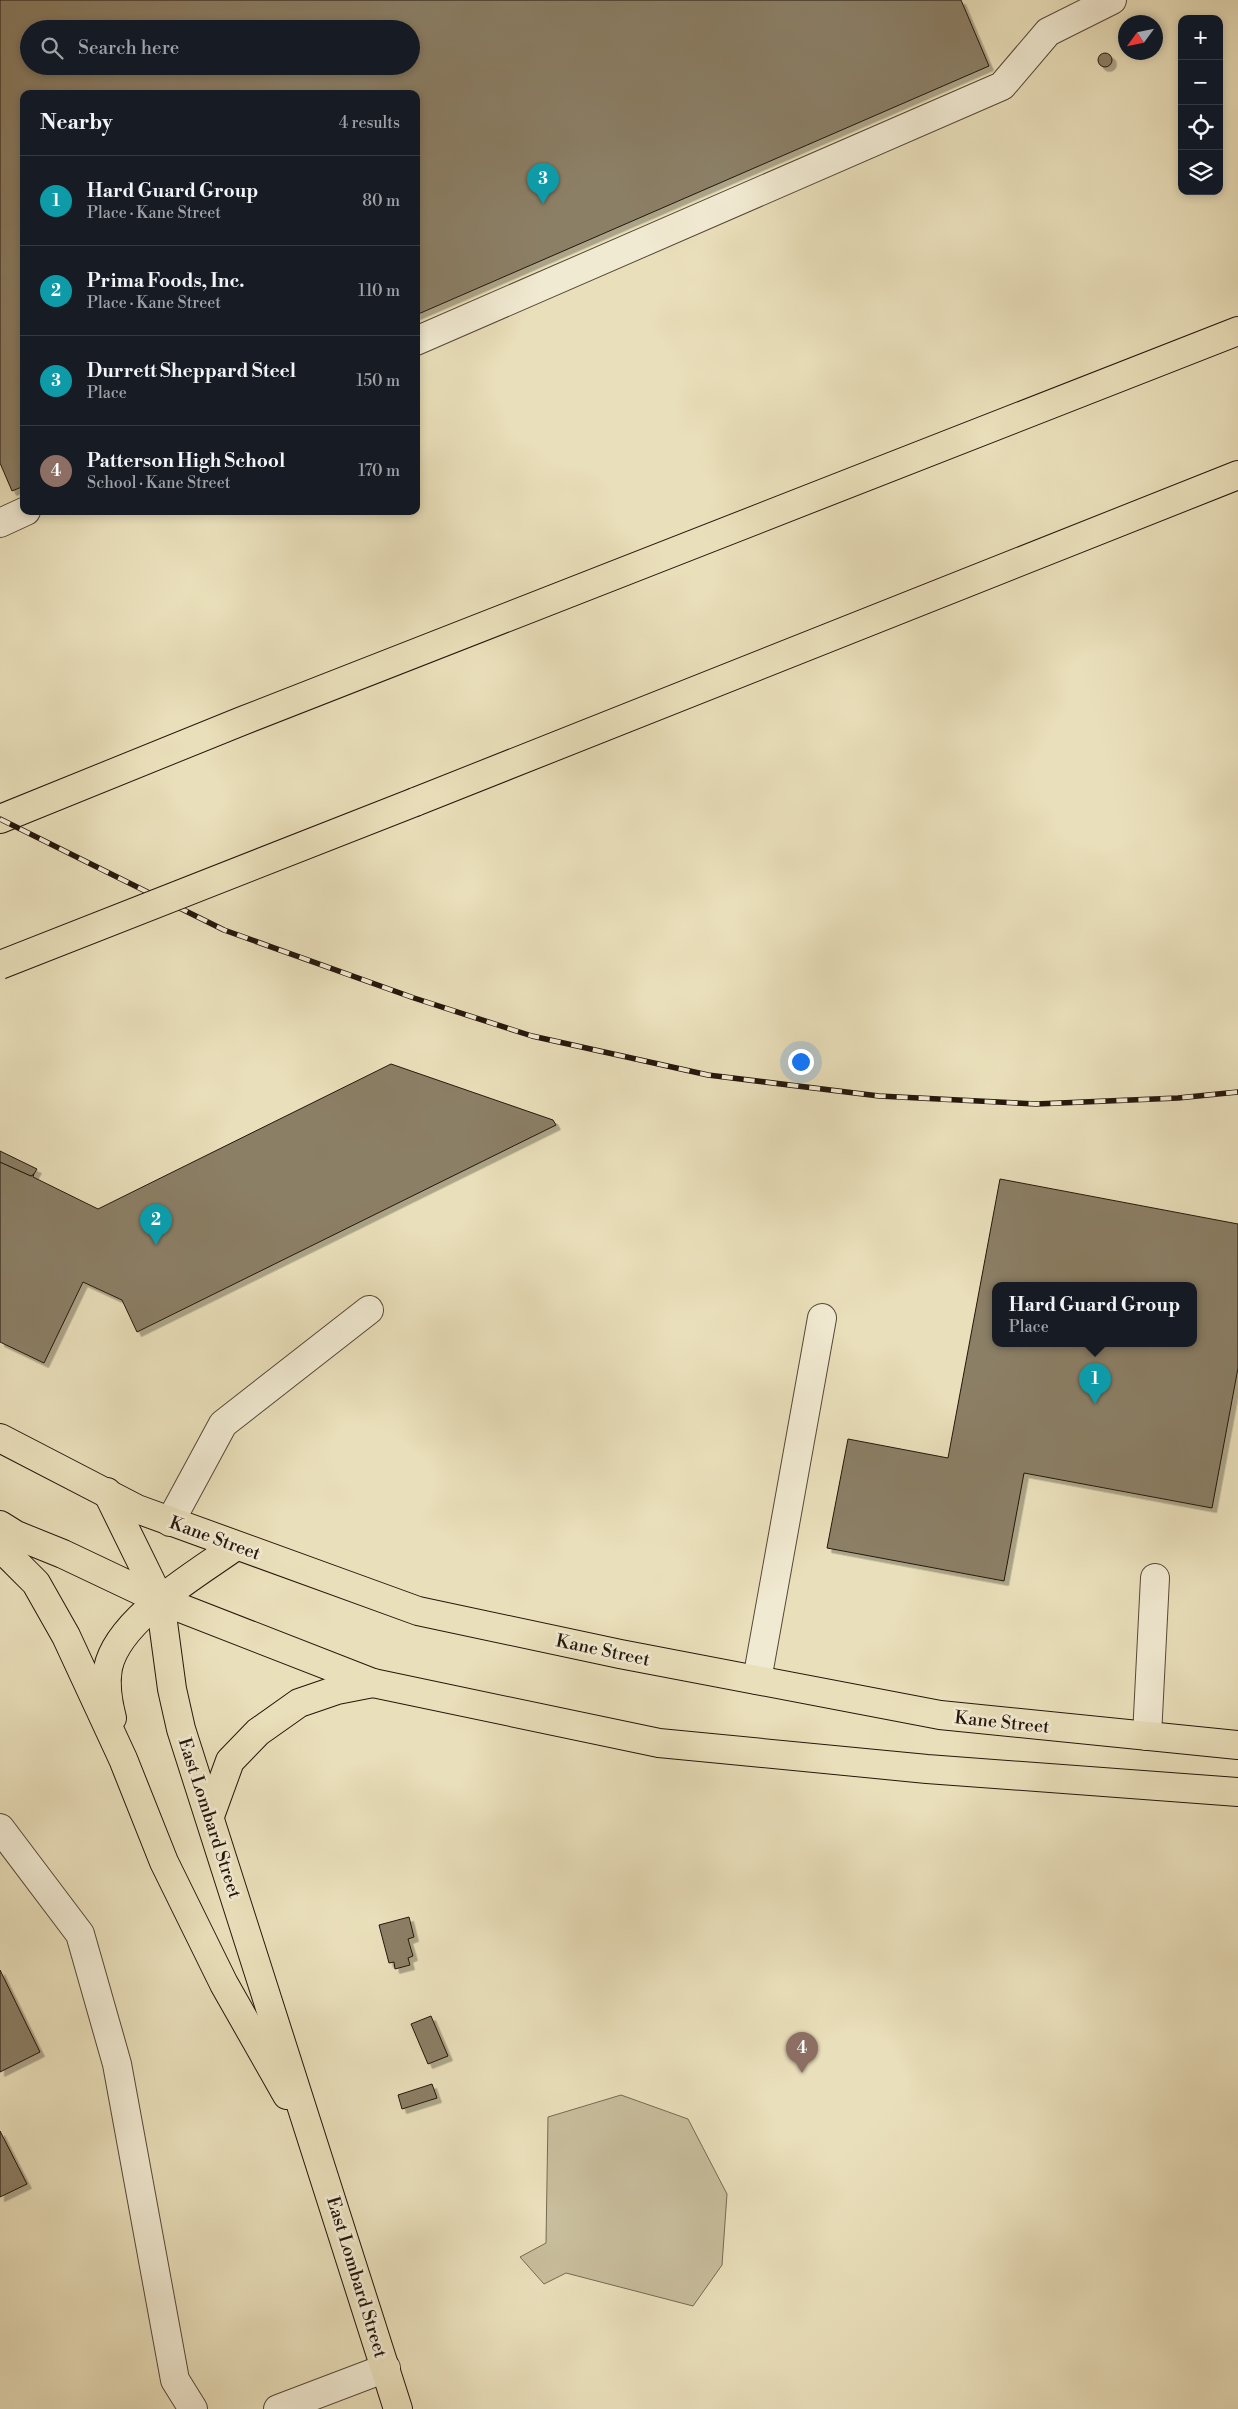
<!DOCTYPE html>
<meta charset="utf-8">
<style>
:root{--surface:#171b24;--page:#20242c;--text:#f1f3f6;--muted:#9ea1a6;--line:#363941;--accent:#7c3aed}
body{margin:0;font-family:"Libre Bodoni",serif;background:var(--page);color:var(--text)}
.controls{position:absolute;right:15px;top:15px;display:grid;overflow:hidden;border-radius:10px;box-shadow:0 2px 8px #0003}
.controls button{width:45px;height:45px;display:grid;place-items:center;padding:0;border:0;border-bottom:1px solid var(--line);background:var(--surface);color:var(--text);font:25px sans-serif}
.compass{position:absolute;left:1118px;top:15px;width:45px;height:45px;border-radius:50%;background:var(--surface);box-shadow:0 2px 8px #0003;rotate:237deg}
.you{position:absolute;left:800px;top:1061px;width:18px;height:18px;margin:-12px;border:4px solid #fff;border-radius:50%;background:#1a73e8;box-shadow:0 0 0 8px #1a73e833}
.badge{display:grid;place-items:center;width:32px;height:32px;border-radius:50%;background:var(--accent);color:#fff;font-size:16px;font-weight:700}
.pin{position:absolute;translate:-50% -41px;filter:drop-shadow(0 1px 2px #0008)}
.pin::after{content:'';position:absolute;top:26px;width:18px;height:15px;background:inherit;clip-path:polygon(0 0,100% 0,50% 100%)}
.popup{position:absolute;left:992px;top:1282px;width:205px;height:65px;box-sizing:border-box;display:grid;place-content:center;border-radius:10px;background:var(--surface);filter:drop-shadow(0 1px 4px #0005);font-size:16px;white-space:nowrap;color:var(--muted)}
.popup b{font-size:19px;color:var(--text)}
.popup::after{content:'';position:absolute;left:50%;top:100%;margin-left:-10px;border:10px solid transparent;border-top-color:var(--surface)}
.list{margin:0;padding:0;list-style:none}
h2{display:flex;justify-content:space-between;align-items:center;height:65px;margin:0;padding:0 20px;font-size:21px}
h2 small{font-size:16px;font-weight:400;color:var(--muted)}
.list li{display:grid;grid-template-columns:32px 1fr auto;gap:15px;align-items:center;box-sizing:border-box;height:90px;padding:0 20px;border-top:1px solid var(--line)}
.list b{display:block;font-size:19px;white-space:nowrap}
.list p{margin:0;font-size:16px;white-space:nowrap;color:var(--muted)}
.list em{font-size:16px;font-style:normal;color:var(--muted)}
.icon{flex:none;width:28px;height:28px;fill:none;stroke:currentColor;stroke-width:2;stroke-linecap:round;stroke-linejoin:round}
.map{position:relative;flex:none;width:1238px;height:2409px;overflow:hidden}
.search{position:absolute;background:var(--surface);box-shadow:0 2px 8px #0003;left:20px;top:20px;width:400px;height:55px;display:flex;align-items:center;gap:12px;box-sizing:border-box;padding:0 18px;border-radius:28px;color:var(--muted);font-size:19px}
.panel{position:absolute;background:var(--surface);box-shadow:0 2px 8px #0003;left:20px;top:90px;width:400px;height:425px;border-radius:10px}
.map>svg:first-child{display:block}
</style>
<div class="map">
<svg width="1238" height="2409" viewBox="0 0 1238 2409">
<defs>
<filter id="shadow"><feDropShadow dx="4.5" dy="4.5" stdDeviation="0" flood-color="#0004"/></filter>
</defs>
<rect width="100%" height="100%" fill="#e9dfba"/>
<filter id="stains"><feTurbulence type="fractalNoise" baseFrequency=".004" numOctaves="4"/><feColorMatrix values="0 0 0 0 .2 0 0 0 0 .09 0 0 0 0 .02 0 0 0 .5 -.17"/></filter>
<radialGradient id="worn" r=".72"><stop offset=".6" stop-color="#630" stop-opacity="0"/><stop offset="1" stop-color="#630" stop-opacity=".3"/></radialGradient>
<path fill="#c8bd9c" stroke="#766a54" d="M621 2095 688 2119 727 2194 722 2265 693 2306 566 2273 544 2284 520 2257 546 2243 548 2117Z"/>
<g fill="#8b7f66" stroke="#25160c" fill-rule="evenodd" filter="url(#shadow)">
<path d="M0 0H961L989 66 416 315V94H24V486L12 491 0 463ZM29 29H411V66H29Z"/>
<circle cx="1105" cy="60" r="7"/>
<path d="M391 1064 553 1120 556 1125 137 1332 122 1300 83 1282 44 1363 0 1342V1162L31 1176 34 1174 33 1177 98 1209Z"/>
<path d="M0 1151 37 1169 34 1174 31 1176 0 1162Z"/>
<path d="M1000 1179 1238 1224V1368L1212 1508 1024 1473 1004 1581 827 1548 848 1439 948 1458ZM996 1285H1194V1343H996Z"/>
<path d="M409 1917 414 1937 408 1939 413 1956 408 1958 410 1965 395 1969 394 1962 389 1963 379 1925Z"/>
<path d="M0 1970 40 2052 0 2072Z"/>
<path d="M431 2016 448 2056 428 2064 411 2024Z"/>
<path d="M432 2084 437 2098 402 2109 398 2095Z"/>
<path d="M0 2131 27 2184 0 2197Z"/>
</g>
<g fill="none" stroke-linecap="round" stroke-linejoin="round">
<defs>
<g id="minor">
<path d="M416 341 1002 86 1048 32 1112 0"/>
<path d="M0 523 26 511"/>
<path d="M170 1522 223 1424 369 1310"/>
<path d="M757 1680 822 1318"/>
<path d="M1147 1736 1155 1578"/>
<path d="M0 1828 80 1934 117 2064 175 2380 193 2409"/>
<path d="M278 2409 386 2368"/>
</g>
<g id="major">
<path d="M0 1438 137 1509 418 1611 620 1654 940 1715 1238 1745"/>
<path d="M107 1492 160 1600 172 1689 181 1729 398 2409"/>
<path d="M0 1525 16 1535 63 1554 160 1600 373 1683 659 1743 927 1769 1238 1792"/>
<path d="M0 1547 36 1583 66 1636 123 1759 164 1862 224 1984 287 2095"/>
<path d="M112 1718C108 1703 105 1684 108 1668 118 1619 197 1574 236 1546"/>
<path d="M210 1816 230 1761 258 1732 299 1703 337 1690 373 1683"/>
</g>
<g id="highway">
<path d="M415 802 1238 475"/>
<path d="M0 819 242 721 1238 331"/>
</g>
</defs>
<use href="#minor" stroke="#564838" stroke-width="30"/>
<use href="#major" stroke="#25160c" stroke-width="30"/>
<use href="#highway" stroke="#25160c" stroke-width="30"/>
<use href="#minor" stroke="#f1ead2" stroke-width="28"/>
<use href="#major" stroke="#e9dfba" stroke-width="28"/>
<use href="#highway" stroke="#e9dfba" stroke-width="28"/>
<defs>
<path id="rail" d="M0 819 224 930 414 998 532 1036 708 1075 879 1096 1036 1104 1178 1098 1238 1092"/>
</defs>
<use href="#rail" stroke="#25160c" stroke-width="5.5"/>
<use href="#rail" stroke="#f1ead2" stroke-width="4" stroke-dasharray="11" stroke-linecap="butt"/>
<defs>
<path id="highway-bridge" d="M0 965 415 802"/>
</defs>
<use href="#highway-bridge" stroke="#25160c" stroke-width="30" stroke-linecap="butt"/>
<use href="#highway-bridge" stroke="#e9dfba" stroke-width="28"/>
</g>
<g text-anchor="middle" stroke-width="5" stroke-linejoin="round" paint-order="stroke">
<g font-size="18" fill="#25160c" stroke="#f1ead2">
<text transform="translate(215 1538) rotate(20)" y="6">Kane Street</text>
<text transform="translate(603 1650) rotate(12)" y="6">Kane Street</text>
<text transform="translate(1002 1722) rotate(6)" y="6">Kane Street</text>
<text transform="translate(210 1818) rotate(72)" y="6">East Lombard Street</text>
<text transform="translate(357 2277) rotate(73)" y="6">East Lombard Street</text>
</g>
</g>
<rect width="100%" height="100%" filter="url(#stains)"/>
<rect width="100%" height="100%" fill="url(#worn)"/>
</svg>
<div class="controls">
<button>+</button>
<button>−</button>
<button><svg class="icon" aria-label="locate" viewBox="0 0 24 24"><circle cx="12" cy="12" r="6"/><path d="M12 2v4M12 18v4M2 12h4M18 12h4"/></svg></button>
<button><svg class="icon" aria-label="layers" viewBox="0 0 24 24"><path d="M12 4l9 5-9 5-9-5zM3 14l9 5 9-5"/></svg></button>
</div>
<svg class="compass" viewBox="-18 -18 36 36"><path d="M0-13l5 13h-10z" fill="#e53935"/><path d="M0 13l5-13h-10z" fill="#9ea1a6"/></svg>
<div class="you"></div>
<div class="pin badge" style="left:1095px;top:1404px;background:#0f9aa8">1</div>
<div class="popup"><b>Hard Guard Group</b>Place</div>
<div class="pin badge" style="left:156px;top:1245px;background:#0f9aa8">2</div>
<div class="pin badge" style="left:543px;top:204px;background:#0f9aa8">3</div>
<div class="pin badge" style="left:802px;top:2073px;background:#8d6e63">4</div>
<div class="search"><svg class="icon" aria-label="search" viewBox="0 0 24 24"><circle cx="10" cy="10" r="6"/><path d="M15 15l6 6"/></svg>Search here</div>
<section class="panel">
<h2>Nearby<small>4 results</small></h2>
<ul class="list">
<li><span class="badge" style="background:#0f9aa8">1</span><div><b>Hard Guard Group</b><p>Place · Kane Street</p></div><em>80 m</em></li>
<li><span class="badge" style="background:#0f9aa8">2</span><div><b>Prima Foods, Inc.</b><p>Place · Kane Street</p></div><em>110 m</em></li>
<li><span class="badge" style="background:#0f9aa8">3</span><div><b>Durrett Sheppard Steel</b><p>Place</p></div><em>150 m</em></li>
<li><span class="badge" style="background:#8d6e63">4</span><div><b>Patterson High School</b><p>School · Kane Street</p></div><em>170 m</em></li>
</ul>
</section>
</div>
